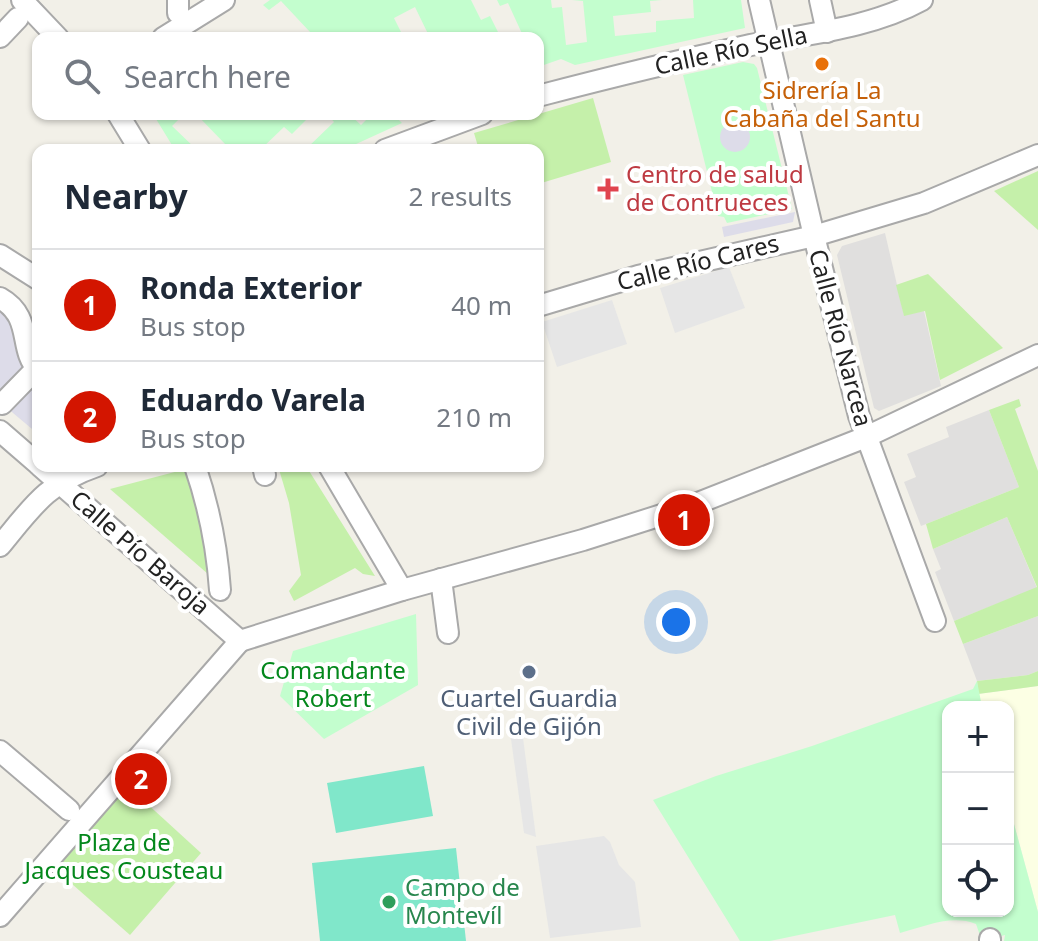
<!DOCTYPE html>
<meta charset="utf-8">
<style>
:root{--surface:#fff;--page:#f6f6f7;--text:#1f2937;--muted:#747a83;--line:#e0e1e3;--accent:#d31500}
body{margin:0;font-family:"Noto Sans",sans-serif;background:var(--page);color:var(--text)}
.controls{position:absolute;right:24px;bottom:24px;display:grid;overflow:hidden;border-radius:16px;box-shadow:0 2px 6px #0004}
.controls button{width:72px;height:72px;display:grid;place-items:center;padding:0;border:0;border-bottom:2px solid var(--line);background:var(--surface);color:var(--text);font:40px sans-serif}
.you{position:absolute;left:676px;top:622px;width:28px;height:28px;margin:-20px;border:6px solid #fff;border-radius:50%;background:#1a73e8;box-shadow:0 0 0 12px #1a73e833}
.badge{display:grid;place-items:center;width:52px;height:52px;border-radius:50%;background:var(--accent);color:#fff;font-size:26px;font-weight:700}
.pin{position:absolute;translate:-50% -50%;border:4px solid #fff;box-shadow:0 2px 8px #0006}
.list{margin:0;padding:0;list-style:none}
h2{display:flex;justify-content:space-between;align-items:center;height:104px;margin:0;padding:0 32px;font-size:34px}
h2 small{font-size:26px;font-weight:400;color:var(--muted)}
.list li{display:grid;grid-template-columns:52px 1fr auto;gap:24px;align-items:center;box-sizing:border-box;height:112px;padding:0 32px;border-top:2px solid var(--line)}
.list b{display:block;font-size:30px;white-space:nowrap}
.list p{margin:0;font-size:26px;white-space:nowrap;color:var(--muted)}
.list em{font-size:26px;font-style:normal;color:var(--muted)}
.icon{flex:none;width:44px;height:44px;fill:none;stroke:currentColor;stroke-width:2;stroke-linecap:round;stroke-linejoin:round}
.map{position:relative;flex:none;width:1038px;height:941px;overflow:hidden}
.search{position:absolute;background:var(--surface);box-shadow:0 2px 6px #0004;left:32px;top:32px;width:512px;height:88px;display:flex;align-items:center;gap:20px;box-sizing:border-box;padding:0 28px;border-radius:16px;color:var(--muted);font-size:30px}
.panel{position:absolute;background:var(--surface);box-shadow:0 2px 6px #0004;left:32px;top:144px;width:512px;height:328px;border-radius:16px}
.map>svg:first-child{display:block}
</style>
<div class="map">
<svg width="1038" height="941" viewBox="0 0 1038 941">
<rect width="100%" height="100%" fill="#f2f0e8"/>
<g fill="#e0dfde">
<path d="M885 233 904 315 924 311 941 386 879 411 874 408 837 255 842 246Z"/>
<path d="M989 410 1019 487 921 526 904 482 916 477 907 454 949 437 946 427Z"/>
<path d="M1007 517 1037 588 954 621 935 572 941 569 933 549Z"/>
<path d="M1038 616V671L1028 675 977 681 963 644Z"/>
</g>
<path fill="#fcffe4" d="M1038 686V912L1008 802V707H982L978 694Z"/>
<g fill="#c5f0aa">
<path d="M593 98 611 162 538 184V150H479L474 133Z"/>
<path d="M1038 171V230L994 191Z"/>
<path d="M928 274 1003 348 940 380 925 311 904 316 896 285Z"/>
<path d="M1019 399 1021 406 1015 409 1038 471V616L963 644 954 621 1037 587 1007 517 933 549 926 524 1019 487 989 410Z"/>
<path d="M278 466H306L375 576 363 574 355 568 294 601 289 591 301 575 289 503Z"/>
<path d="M186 469C198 502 209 538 208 574L110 489Z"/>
<path d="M1038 671V686L978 694 977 681 1028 675Z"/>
<path d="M120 779 201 853 130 935 47 862Z"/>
</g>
<g fill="#c3fece">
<path d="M270 0H471L481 20 490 16 501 38H430L415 7 394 18 404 38H305L310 32 281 1 269 10 263 5Z"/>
<path d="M497 0H551L552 8 562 7 566 45 587 42 583 1 572 0H662L650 1 651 12 613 16 615 36 656 32V21L694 18 693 0H741L745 28 575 65 561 59 538 67V38H524L508 3 500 6Z"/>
<path d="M743 62 754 64 757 68 792 209 727 223 724 217 718 216 683 75Z"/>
<path d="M153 114H178L181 117 172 126 197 150H175Z"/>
<path d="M196 114H312L292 134 284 127 260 150H224L227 146Z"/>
<path d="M327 114H349L361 125 372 114H393L402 123 343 150H305L334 122Z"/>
<path d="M416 614 418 685 324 739 280 696 293 651Z"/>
<path d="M977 681 982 707H948V911H1008V802L1038 912V941H1004L1005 935 982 941 976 924C951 914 924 927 900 933L895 915 770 941H740L653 800 716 776 812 746 973 689Z"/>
</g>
<g fill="#80e7ca">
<path d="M424 766 433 816 336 833 327 783Z"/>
<path d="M456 848 466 941H320L312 863Z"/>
</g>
<g fill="#e6e6e6">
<path d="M729 267 745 308 675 333 660 288Z"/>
<path d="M612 300 627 344 557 367 542 322Z"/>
<path d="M522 730 536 837 524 833 510 732Z"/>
<path d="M604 836 610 842 619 865 635 882 641 927 550 938 536 846Z"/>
</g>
<g fill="#dddce9">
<circle cx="735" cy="137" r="15"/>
<path d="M795 212 793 222 724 237 722 227Z"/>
<path d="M0 298 38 369V434L0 402Z"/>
</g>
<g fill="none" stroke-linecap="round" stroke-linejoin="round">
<defs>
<g id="minor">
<path d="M22 0 58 38"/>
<path d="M178 0V13"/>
<path d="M759 0 814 236 859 416 935 621"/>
<path d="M820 0 827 32"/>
<path d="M0 37 18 18"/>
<path d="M163 38 224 0"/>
<path d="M538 96C607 78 676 61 746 46 804 34 869 29 922 0"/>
<path d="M118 114 140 150"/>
<path d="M385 150 482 114"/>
<path d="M0 255 38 279"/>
<path d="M0 298C34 317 18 350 38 369"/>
<path d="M538 306 638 276 814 236 924 203 1038 155"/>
<path d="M2 404 38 367"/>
<path d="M0 431 38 464"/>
<path d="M40 466 240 641"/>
<path d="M195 466C209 507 217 546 220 590"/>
<path d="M263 466 265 475"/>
<path d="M329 466 402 590"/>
<path d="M0 546C32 507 47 483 97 466"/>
<path d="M441 579 448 633"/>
<path d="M240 641 402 590 583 540 693 505 866 437 1038 355"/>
<path d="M0 751 69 810"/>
<path d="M0 916 240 641"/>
<path d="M990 939V941"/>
</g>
</defs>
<use href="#minor" stroke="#a9a9a9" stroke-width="24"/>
<use href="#minor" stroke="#fff" stroke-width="20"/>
</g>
<circle fill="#e8710a" stroke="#fff" stroke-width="3" cx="822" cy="64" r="8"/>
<path fill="#e0444e" stroke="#fff" stroke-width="3" d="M604 177h8v8h8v8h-8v8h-8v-8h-8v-8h8z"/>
<circle fill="#5c6f8a" stroke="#fff" stroke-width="3" cx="529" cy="672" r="8"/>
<circle fill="#2e9e5b" stroke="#fff" stroke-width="3" cx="389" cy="902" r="8"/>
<g text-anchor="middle" stroke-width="8" stroke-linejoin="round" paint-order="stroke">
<g font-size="24" fill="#222" stroke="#fff">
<text transform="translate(731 51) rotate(-12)" y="8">Calle Río Sella</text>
<text transform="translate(698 263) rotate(-14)" y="8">Calle Río Cares</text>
<text transform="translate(840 338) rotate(75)" y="8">Calle Río Narcea</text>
<text transform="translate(140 553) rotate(41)" y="8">Calle Pío Baroja</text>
</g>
<g font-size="24" fill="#c56008" stroke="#fff">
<text x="822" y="99">Sidrería La<tspan x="822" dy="28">Cabaña del Santu</tspan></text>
</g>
<g font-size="24" fill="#be3a42" stroke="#fff" text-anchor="start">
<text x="626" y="183">Centro de salud<tspan x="626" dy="28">de Contrueces</tspan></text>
</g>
<g font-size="24" fill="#03871b" stroke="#fff">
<text x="333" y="679">Comandante<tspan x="333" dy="28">Robert</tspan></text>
<text x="124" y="851">Plaza de<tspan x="124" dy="28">Jacques Cousteau</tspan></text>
</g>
<g font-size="24" fill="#4e5e75" stroke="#fff">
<text x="529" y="707">Cuartel Guardia<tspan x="529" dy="28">Civil de Gijón</tspan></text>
</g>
<g font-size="24" fill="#27864d" stroke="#fff" text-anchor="start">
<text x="405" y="896">Campo de<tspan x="405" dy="28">Montevíl</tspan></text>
</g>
</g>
</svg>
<div class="controls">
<button>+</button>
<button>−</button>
<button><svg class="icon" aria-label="locate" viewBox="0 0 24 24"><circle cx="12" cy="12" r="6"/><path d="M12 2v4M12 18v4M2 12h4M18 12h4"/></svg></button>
</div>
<div class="you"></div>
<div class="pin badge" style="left:684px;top:520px">1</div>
<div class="pin badge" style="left:141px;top:779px">2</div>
<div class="search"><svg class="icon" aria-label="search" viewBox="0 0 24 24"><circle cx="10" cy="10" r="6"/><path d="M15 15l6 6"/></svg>Search here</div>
<section class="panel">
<h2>Nearby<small>2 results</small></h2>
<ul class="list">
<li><span class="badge">1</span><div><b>Ronda Exterior</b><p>Bus stop</p></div><em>40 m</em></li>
<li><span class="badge">2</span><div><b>Eduardo Varela</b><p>Bus stop</p></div><em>210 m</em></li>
</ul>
</section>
</div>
